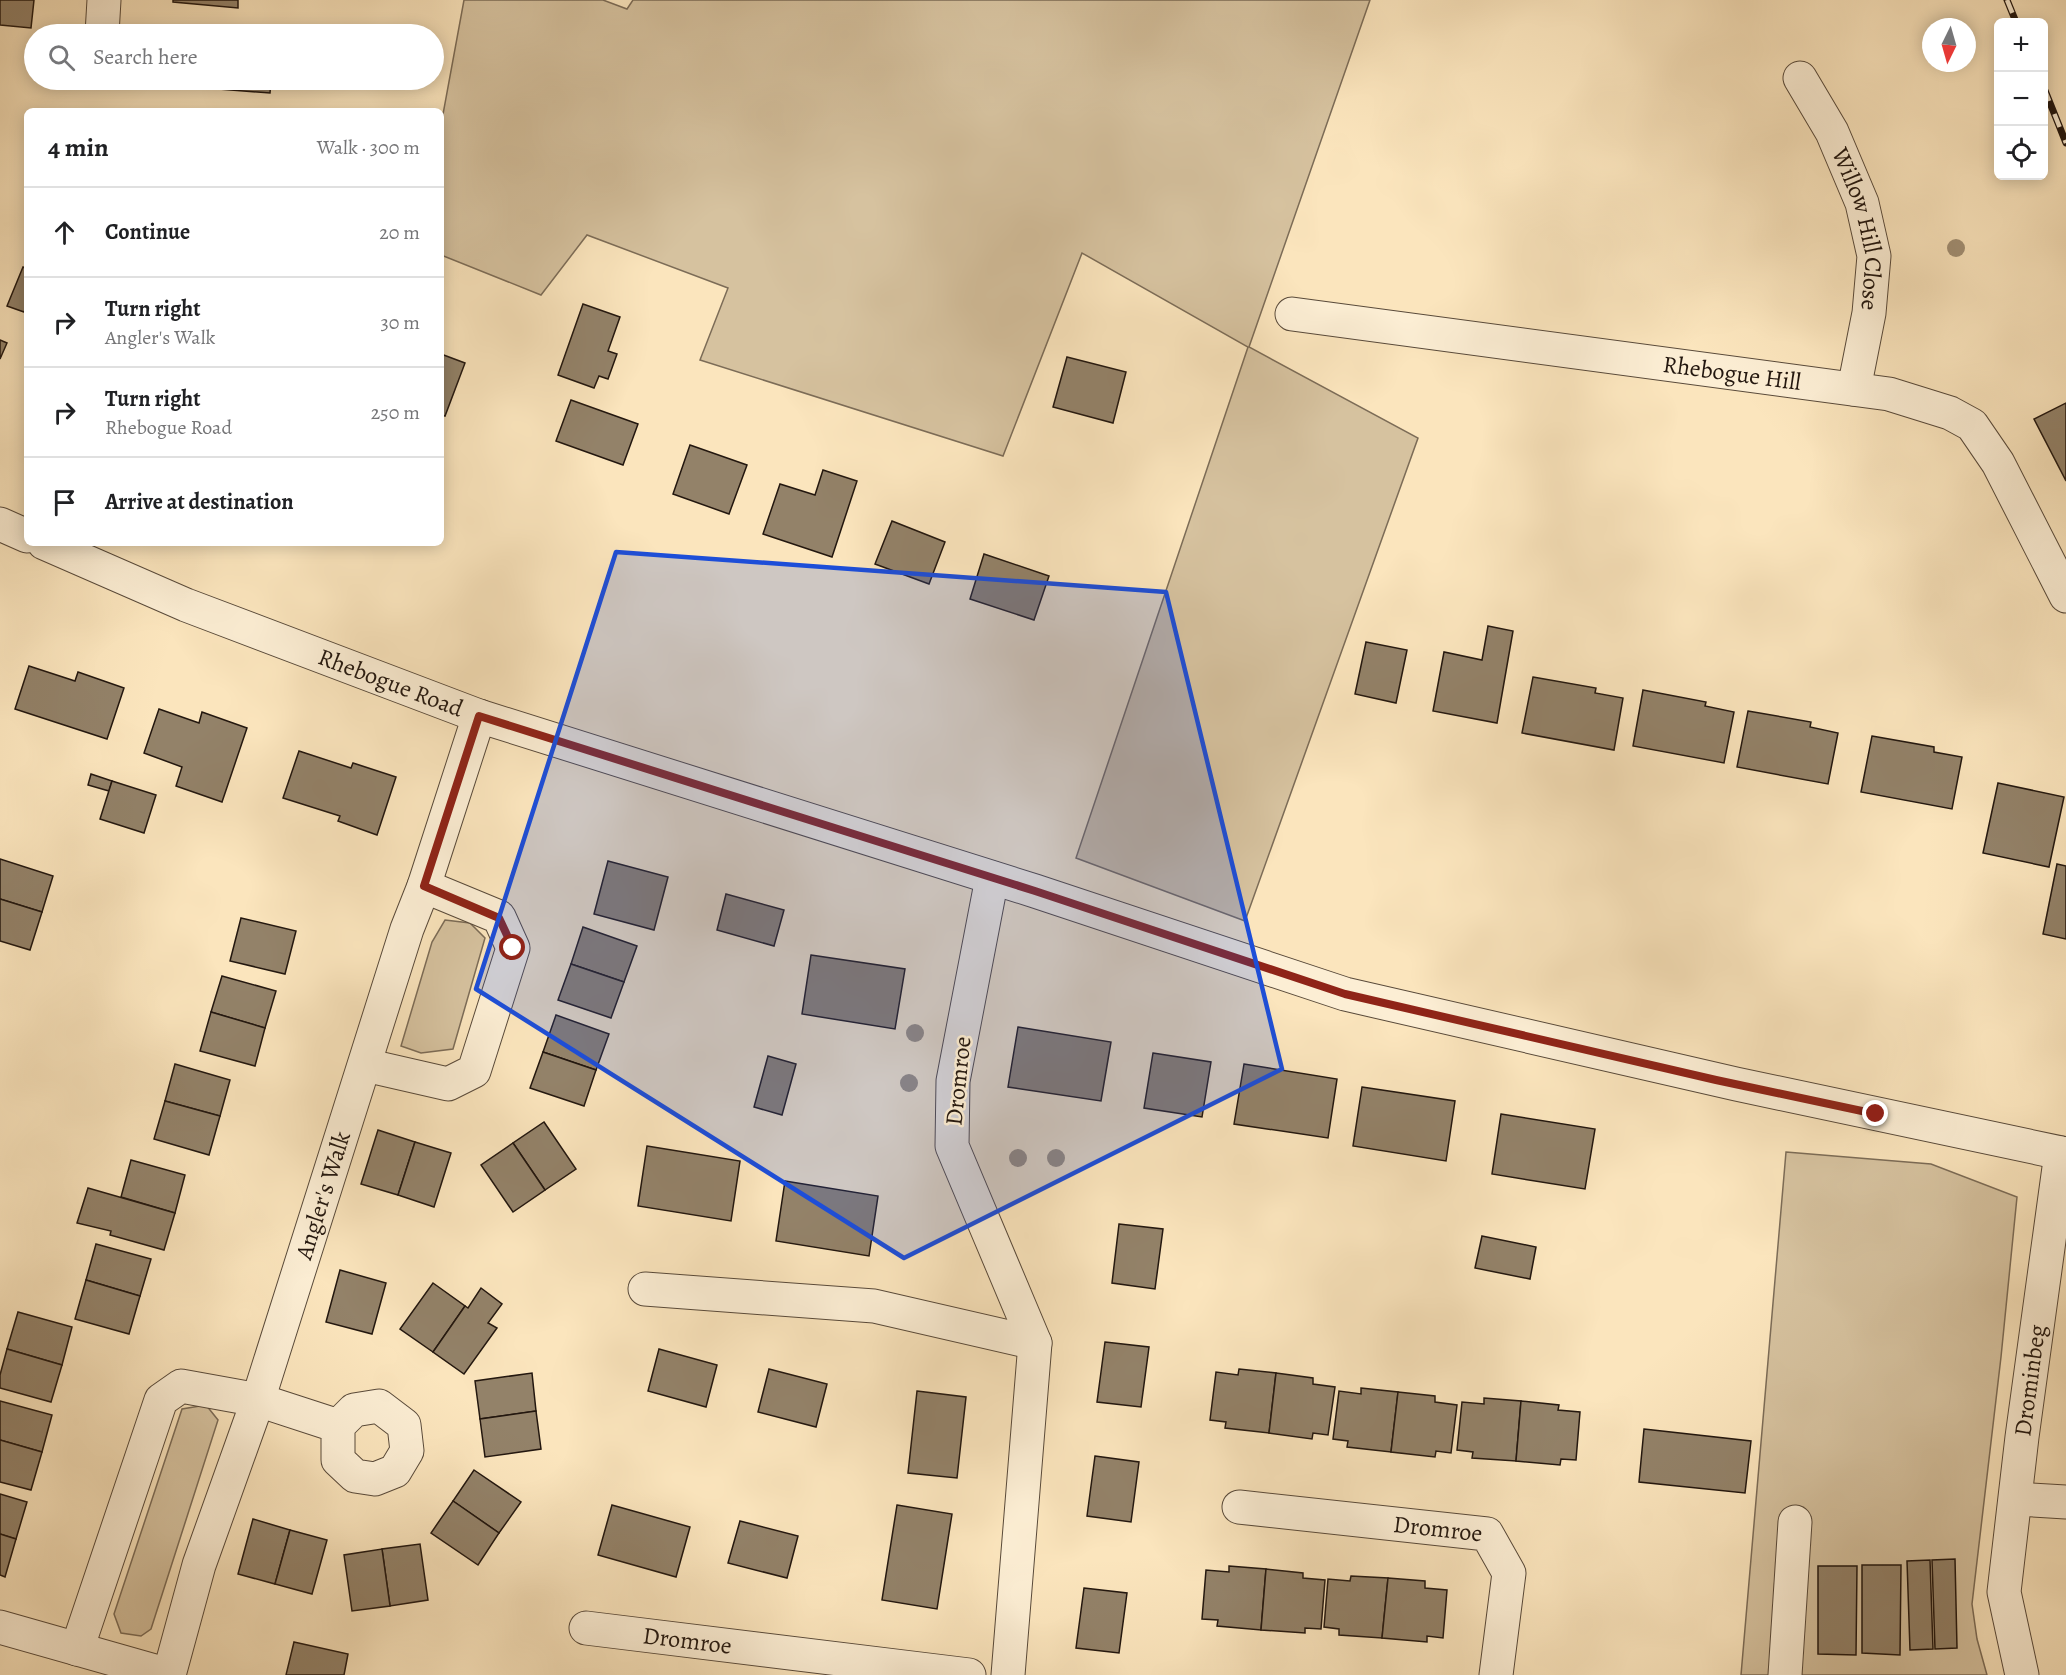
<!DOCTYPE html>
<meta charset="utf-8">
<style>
:root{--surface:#fff;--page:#f6f6f6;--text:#202124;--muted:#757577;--line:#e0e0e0}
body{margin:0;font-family:Alegreya,serif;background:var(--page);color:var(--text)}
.controls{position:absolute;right:18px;top:18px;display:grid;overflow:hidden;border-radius:9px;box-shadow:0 3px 15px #0003}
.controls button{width:54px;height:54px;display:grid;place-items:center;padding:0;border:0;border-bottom:2px solid var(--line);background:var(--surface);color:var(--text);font:30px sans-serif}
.compass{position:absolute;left:1922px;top:18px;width:54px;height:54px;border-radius:50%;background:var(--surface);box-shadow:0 3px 15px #0003;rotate:185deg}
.stop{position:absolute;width:18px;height:18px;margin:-14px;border:4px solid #8f2418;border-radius:50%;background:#fff}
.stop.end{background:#8f2418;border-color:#fff;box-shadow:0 2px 6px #0008}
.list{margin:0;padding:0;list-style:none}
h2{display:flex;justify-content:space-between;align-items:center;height:78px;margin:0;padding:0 24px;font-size:26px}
h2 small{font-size:20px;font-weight:400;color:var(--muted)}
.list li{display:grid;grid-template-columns:39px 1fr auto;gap:18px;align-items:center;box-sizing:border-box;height:90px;padding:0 24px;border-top:2px solid var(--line)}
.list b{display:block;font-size:22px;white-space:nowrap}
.list p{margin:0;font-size:20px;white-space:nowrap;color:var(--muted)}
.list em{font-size:20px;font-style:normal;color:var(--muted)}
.icon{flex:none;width:33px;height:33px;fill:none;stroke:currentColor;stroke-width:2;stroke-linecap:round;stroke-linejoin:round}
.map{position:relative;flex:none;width:2066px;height:1675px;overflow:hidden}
.search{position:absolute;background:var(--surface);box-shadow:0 3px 15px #0003;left:24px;top:24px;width:420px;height:66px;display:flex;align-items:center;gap:15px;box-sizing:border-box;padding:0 21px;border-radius:33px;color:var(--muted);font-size:22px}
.panel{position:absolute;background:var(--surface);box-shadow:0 3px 15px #0003;left:24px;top:108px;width:420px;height:438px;border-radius:9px}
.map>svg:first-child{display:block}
</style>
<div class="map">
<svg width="2066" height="1675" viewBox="0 0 2066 1675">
<rect width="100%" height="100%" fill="#fbe5bd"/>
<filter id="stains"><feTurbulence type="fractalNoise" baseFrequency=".00333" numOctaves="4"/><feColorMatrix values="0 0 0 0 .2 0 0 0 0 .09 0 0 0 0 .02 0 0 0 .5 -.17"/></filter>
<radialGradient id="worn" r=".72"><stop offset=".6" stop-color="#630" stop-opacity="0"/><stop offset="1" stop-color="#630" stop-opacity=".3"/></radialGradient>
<g fill="#d6c29f" stroke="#7c6c57" stroke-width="1.5">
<path d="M464 0H603L627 9 633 0H1370L1249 347 1418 438 1245 921 1076 858 1248 347 1082 253 1003 456 700 360 728 288 587 235 541 295 441 255V125Z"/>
<path d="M445 920 470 923 485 938 453 1049 421 1053 401 1046 432 942Z"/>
<path d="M1786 1152 1931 1164 2017 1197 2001 1357 1972 1604 1977 1639 1987 1675H1741Z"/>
<path d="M206 1405 218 1420 151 1629 141 1636 121 1633 114 1614 182 1409Z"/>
</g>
<g fill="#938269" stroke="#23170f" stroke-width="1.5">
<path d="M0 0H34L31 28 0 25Z"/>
<path d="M173 0H238V8L173 2Z"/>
<path d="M220 80H271L270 93 219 89Z"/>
<path d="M23 267 27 269V305L24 312 7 306Z"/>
<path d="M583 304 620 317 608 351 617 354 608 379 599 376 594 388 558 375Z"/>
<path d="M0 340 7 343 0 359Z"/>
<path d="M441 354 465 363 445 416 441 415Z"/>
<path d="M1067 357 1126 372 1113 423 1053 407Z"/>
<path d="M571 400 638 424 623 465 556 441Z"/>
<path d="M2066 403V481L2034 419Z"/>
<path d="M690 445 747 465 729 514 673 494Z"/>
<path d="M823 470 857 481 832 557 763 534 780 484 815 495Z"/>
<path d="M892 521 945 542 929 584 875 564Z"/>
<path d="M984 554 1049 576 1034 620 970 599Z"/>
<path d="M1488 626 1513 631 1497 723 1433 711 1444 652 1482 660Z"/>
<path d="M1366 642 1407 650 1396 703 1355 694Z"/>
<path d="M29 666 75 681 78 672 124 688 107 739 15 709Z"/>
<path d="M1533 677 1596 688 1595 693 1623 698 1614 750 1522 733Z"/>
<path d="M1643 690 1706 702 1705 706 1734 712 1724 763 1633 746Z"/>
<path d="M159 709 199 723 202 712 247 728 222 802 176 786 182 767 144 753Z"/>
<path d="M1748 711 1811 722 1810 727 1838 733 1828 784 1737 767Z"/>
<path d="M1872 736 1934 747V752L1962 757 1952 809 1861 792Z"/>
<path d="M299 751 351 768 353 763 396 777 377 835 338 821 340 816 283 798Z"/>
<path d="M91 774 112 781 109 791 88 785Z"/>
<path d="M112 781 156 795 144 833 100 819Z"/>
<path d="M1998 783 2064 797 2049 867 1983 853Z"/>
<path d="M0 859 53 876 42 912 0 899Z"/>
<path d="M608 861 668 877 654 930 594 914Z"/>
<path d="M2057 864 2066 866V939L2043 934Z"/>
<path d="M726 894 784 910 774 946 717 930Z"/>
<path d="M0 899 42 912 30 950 0 941Z"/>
<path d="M241 918 296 931 285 974 230 961Z"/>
<path d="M583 927 637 946 624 982 571 964Z"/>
<path d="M811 955 905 969 895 1029 802 1014Z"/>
<path d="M571 964 624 982 611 1018 558 1000Z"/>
<path d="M222 976 276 991 265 1028 211 1012Z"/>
<path d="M211 1012 265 1028 255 1066 200 1051Z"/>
<path d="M556 1015 609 1034 596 1070 543 1052Z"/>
<path d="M1018 1027 1111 1042 1101 1101 1008 1087Z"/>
<path d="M543 1052 596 1070 584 1106 530 1088Z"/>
<path d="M1153 1053 1211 1062 1202 1117 1144 1108Z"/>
<path d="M768 1056 796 1064 782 1115 754 1107Z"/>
<path d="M175 1064 230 1080 220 1116 165 1101Z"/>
<path d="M1244 1064 1337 1079 1328 1138 1234 1124Z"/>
<path d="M1362 1087 1455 1101 1446 1161 1353 1146Z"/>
<path d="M165 1101 220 1116 209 1155 154 1139Z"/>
<path d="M1501 1114 1595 1129 1585 1189 1492 1174Z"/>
<path d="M544 1122 576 1169 545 1190 513 1143Z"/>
<path d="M378 1130 415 1142 398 1195 361 1184Z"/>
<path d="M415 1142 451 1153 434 1207 398 1195Z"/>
<path d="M513 1143 545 1190 513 1212 481 1165Z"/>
<path d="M647 1146 740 1161 731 1221 638 1206Z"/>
<path d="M131 1160 185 1175 175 1213 121 1197Z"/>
<path d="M785 1181 878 1196 869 1256 776 1241Z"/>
<path d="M88 1188 175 1213 164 1250 110 1235 111 1231 77 1223Z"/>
<path d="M1119 1224 1163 1229 1155 1289 1112 1283Z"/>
<path d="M1482 1236 1536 1247 1530 1279 1475 1268Z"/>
<path d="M96 1244 151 1259 140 1296 86 1280Z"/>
<path d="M340 1270 386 1283 372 1334 326 1322Z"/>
<path d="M86 1280 140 1296 129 1334 75 1319Z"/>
<path d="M433 1283 465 1306 433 1352 400 1329Z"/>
<path d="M481 1288 502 1304 488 1323 497 1328 464 1374 433 1352 465 1306 468 1308Z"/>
<path d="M18 1312 72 1327 62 1365 7 1349Z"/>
<path d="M1105 1342 1149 1347 1141 1407 1097 1402Z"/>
<path d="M7 1349 62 1365 51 1402 0 1388V1375Z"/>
<path d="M659 1349 717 1365 706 1407 648 1391Z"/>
<path d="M769 1369 827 1384 816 1427 758 1412Z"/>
<path d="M1239 1369 1276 1373 1269 1433 1225 1428 1226 1422 1210 1420 1216 1372 1238 1375Z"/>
<path d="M532 1373 536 1411 480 1419 475 1381Z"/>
<path d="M1276 1373 1313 1378V1384L1335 1387 1328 1435 1313 1433 1312 1439 1269 1433Z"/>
<path d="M1361 1388 1398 1392 1391 1452 1347 1447 1348 1441 1333 1439 1339 1391 1361 1394Z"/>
<path d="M917 1391 966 1397 957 1478 908 1473Z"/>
<path d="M1398 1392 1435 1396V1402L1457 1405 1451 1453 1436 1451 1435 1457 1391 1452Z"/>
<path d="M1484 1398 1521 1401 1516 1461 1472 1458 1473 1452 1457 1450 1462 1402 1484 1404Z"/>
<path d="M0 1401 52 1415 42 1452 0 1440Z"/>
<path d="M1521 1401 1559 1405 1558 1410 1580 1412 1576 1460 1561 1459 1560 1465 1516 1461Z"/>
<path d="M536 1411 541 1449 485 1457 480 1419Z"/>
<path d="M1644 1429 1751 1441 1745 1493 1639 1482Z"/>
<path d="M0 1440 42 1452 31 1490 0 1482Z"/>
<path d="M1095 1456 1139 1462 1131 1522 1087 1516Z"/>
<path d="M474 1470 521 1502 499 1533 453 1501Z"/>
<path d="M0 1494 27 1502 16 1539 0 1534Z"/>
<path d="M453 1501 499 1533 478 1565 431 1533Z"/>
<path d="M612 1505 690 1527 676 1577 598 1555Z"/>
<path d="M897 1505 952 1514 937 1609 882 1600Z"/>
<path d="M253 1519 290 1530 275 1584 238 1574Z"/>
<path d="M740 1521 798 1536 787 1578 728 1563Z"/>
<path d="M290 1530 327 1540 312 1594 275 1584Z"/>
<path d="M0 1534 16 1539 5 1577 0 1575Z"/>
<path d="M420 1544 428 1600 390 1606 382 1549Z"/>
<path d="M382 1549 390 1606 352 1611 344 1555Z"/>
<path d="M1955 1559 1957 1648 1935 1649 1932 1560Z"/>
<path d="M1930 1560 1933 1649 1910 1650 1907 1561Z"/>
<path d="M1862 1565H1901L1900 1655 1862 1653Z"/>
<path d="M1229 1566 1266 1569 1261 1630 1217 1626 1218 1620 1202 1619 1206 1570 1229 1572Z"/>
<path d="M1818 1566H1857L1856 1655 1818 1654Z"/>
<path d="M1266 1569 1303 1573V1578L1325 1580 1321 1629 1305 1628V1633L1261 1630Z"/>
<path d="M1351 1576 1388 1578 1382 1638 1339 1635V1629L1324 1627 1328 1579 1350 1581Z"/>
<path d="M1388 1578 1425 1581V1588L1447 1590 1443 1638 1427 1636V1642L1382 1638Z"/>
<path d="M1084 1588 1127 1593 1119 1653 1076 1648Z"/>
<path d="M294 1642 348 1654 344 1675H286Z"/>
</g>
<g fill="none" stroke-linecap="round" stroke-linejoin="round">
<defs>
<g id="minor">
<path d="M102 34 104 0"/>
<path id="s1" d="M1800 78 1832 132 1862 203 1874 256 1869 313 1854 389"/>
<path id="s2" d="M1292 314 1889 394 1950 413 1972 425 1998 463 2066 596"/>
<path d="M0 524 27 536"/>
<path id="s3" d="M44 543 186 605 479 716 1035 891 1345 994 1736 1084 2066 1154"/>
<path d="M992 878 953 1081 952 1146 1035 1343 1008 1675"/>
<path d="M365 1065 448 1084 474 1071 513 948 499 917 424 886"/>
<path d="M645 1289 874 1306 1035 1343"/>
<path d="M2016 1499 2066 1502"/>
<path id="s4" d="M1239 1507 1487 1534 1509 1573 1496 1675"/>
<path d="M0 1627 169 1675"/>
<path id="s5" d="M586 1628 969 1675"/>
<path d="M77 1649 161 1400 181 1386 258 1400 338 1426 354 1410 379 1406 404 1425 407 1451 395 1471 375 1479 355 1476 338 1460V1426"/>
<path id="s6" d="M169 1675 199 1565 258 1400 407 929 424 886 479 716"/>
<path d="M1785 1675 1795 1522"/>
<path id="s7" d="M2022 1675 2004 1592 2022 1437 2061 1153"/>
</g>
</defs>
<use href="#minor" stroke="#594a3a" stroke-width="35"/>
<use href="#minor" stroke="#fceed4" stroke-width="33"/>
<defs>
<g id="rail">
<path d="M2007 0 2016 22"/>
<path d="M2044 88 2066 143"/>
</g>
</defs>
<use href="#rail" stroke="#23170f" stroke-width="7"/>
<use href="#rail" stroke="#fceed4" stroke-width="4.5" stroke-dasharray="14" stroke-linecap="butt"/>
</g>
<g fill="#a29075">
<circle cx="1956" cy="248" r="9"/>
<circle cx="915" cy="1033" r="9"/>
<circle cx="909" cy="1083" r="9"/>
<circle cx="1018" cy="1158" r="9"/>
<circle cx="1056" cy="1158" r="9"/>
</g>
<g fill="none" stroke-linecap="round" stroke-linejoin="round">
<path stroke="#8f2418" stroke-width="8" d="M513 948 499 918 424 886 479 716 1035 891 1345 994 1716 1080 1876 1114"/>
</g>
<path fill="#1d4ed8" fill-opacity="0.2" stroke="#1d4ed8" stroke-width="4.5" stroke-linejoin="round" d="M616 552 1166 592 1282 1069 904 1258 476 989Z"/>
<g text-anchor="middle" stroke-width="5" stroke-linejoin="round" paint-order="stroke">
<g font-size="24" fill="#23170f" stroke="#fceed4">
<text dy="8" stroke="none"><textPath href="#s1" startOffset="165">Willow Hill Close</textPath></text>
<text dy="8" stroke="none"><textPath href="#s2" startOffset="444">Rhebogue Hill</textPath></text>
<text dy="8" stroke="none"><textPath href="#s3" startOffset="374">Rhebogue Road</textPath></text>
<text transform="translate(958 1081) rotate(-84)" y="8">Dromroe</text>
<text dy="8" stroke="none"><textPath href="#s6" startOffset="504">Angler's Walk</textPath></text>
<text dy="8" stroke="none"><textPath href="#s7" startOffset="298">Drominbeg</textPath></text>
<text dy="8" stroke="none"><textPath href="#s4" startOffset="200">Dromroe</textPath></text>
<text dy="8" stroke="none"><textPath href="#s5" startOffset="102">Dromroe</textPath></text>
</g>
</g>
<rect width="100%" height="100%" filter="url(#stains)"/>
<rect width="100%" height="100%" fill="url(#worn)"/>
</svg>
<div class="controls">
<button>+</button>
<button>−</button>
<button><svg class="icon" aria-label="locate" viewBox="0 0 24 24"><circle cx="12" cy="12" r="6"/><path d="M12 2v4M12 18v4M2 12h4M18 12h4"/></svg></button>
</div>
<svg class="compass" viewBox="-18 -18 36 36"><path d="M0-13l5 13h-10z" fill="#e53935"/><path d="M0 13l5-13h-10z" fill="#757577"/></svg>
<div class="stop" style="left:513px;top:948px"></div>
<div class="stop end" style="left:1876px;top:1114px"></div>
<div class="search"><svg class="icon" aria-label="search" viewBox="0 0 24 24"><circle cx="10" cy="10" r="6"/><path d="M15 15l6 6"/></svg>Search here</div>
<section class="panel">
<h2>4 min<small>Walk · 300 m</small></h2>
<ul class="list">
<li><svg class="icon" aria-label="ahead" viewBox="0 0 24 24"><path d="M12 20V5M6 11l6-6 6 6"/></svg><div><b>Continue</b></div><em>20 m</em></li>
<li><svg class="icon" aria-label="right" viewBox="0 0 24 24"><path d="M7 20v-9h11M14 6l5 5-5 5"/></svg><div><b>Turn right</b><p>Angler's Walk</p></div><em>30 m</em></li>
<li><svg class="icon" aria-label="right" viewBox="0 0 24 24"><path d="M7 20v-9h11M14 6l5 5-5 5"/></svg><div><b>Turn right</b><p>Rhebogue Road</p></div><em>250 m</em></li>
<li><svg class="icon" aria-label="arrive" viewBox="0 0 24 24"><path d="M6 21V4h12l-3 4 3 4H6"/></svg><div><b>Arrive at destination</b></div></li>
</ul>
</section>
</div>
